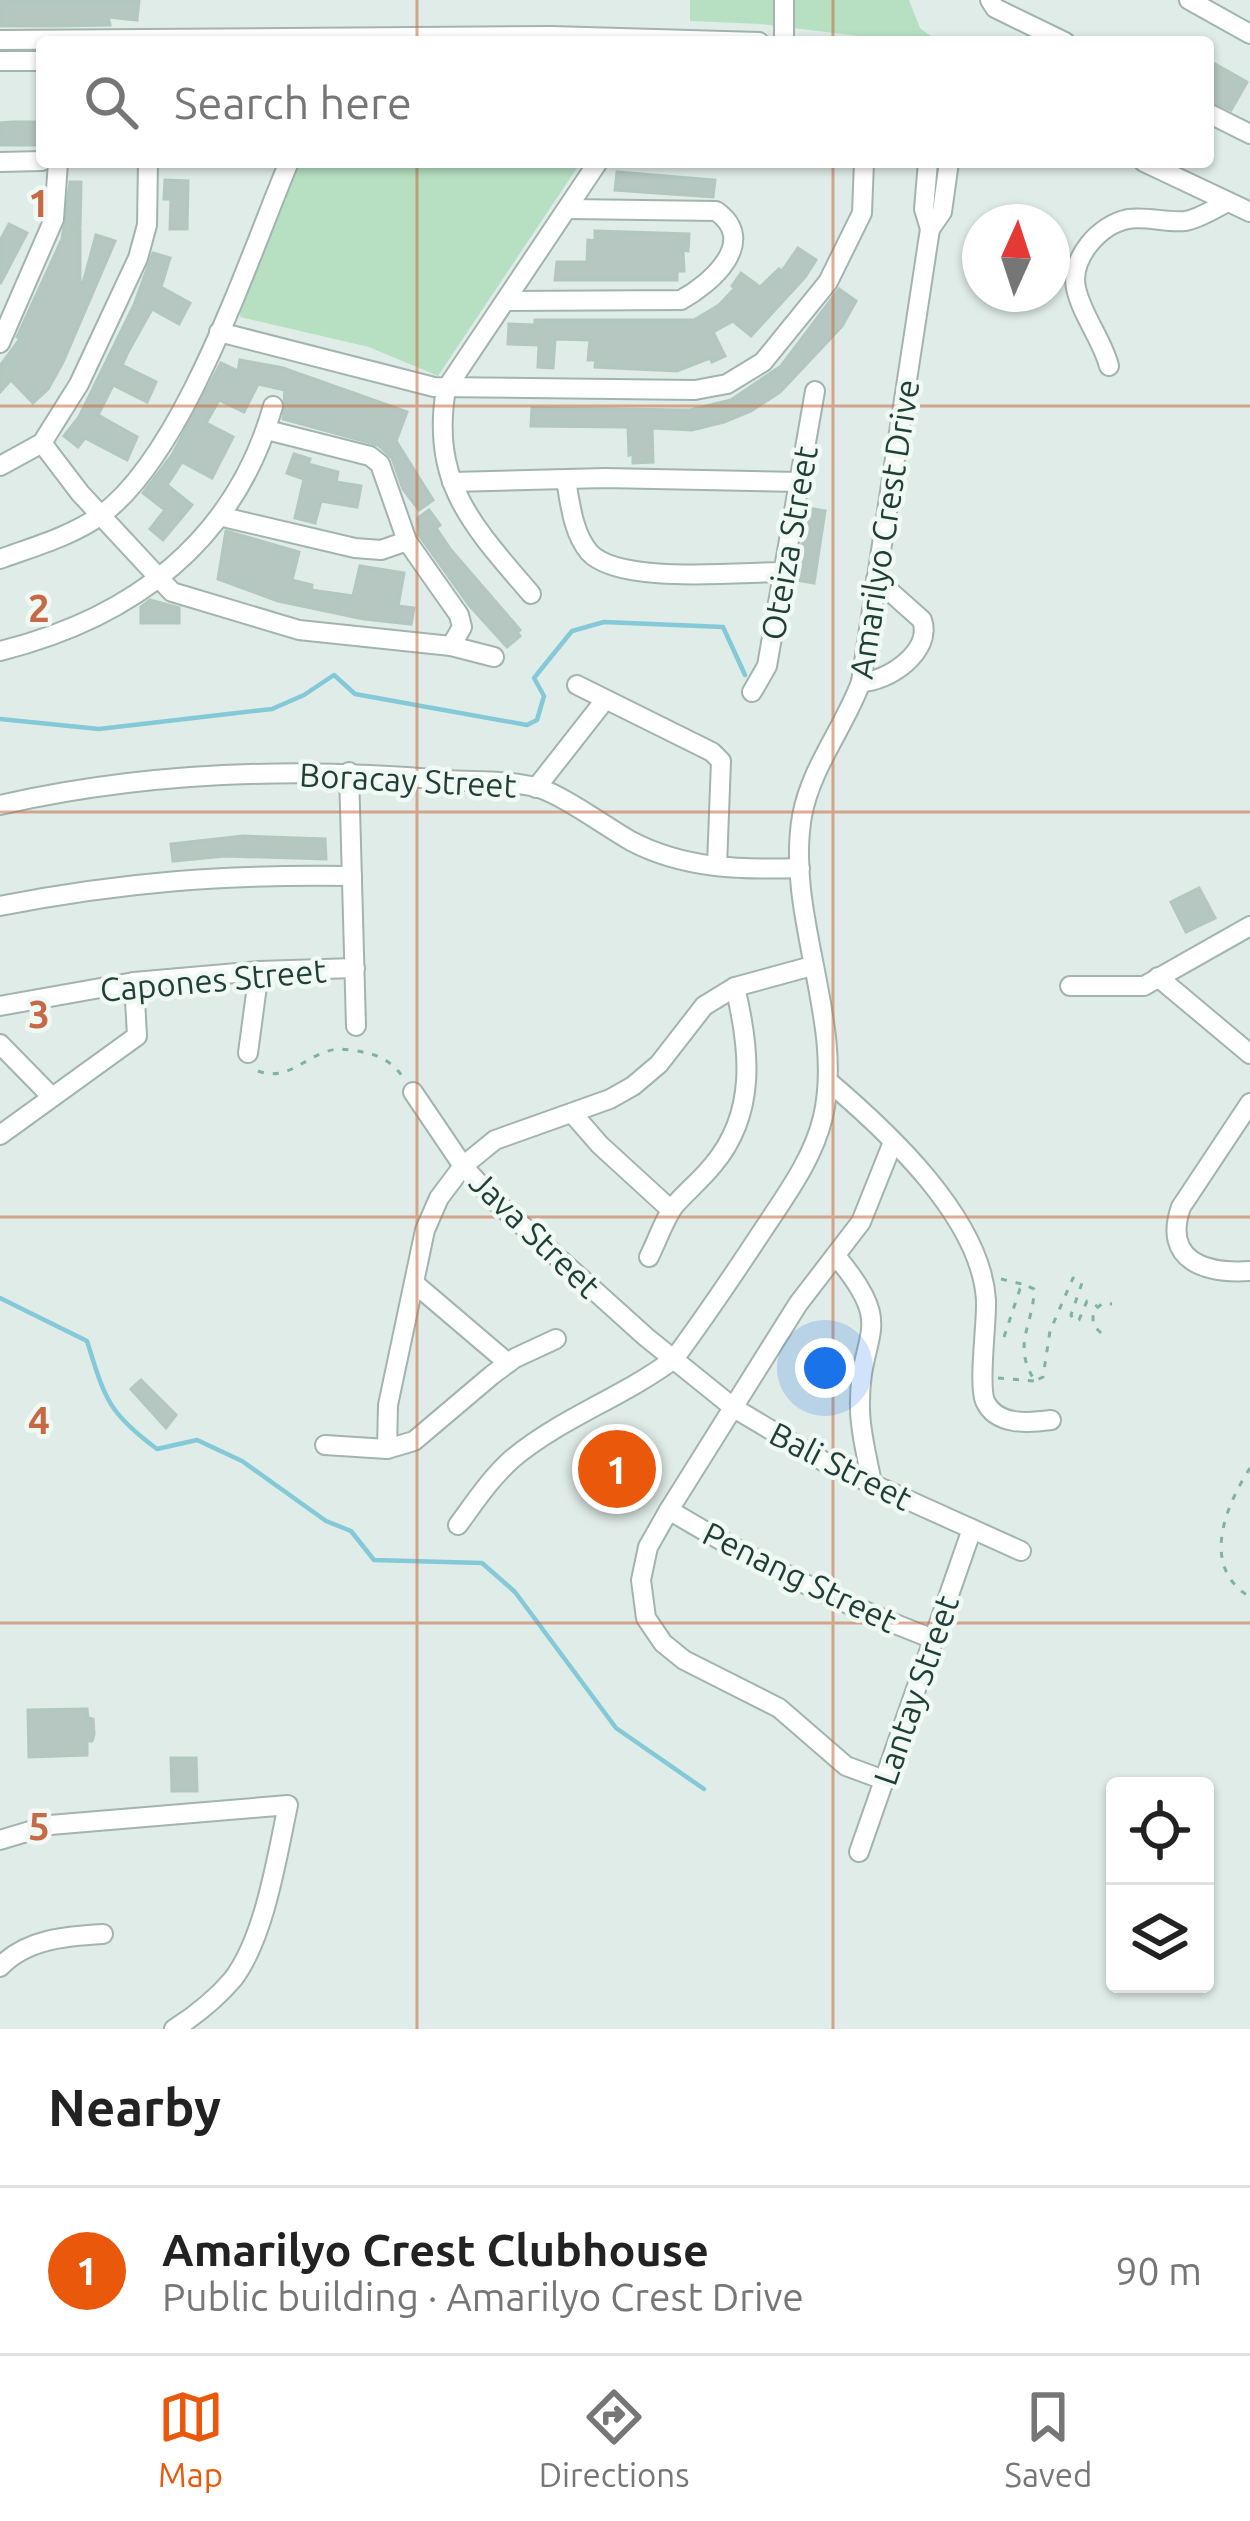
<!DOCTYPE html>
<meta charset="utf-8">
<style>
:root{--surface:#fff;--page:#f6f6f6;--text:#222;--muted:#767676;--line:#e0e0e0;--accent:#ea580c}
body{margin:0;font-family:Ubuntu,sans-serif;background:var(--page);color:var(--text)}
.controls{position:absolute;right:36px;bottom:36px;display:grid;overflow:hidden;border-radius:12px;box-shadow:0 3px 9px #0004}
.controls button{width:108px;height:108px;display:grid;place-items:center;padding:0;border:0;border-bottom:3px solid var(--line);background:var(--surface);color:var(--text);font:60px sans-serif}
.compass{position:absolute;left:962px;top:204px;width:108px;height:108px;border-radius:50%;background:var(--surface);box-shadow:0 3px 9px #0004;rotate:3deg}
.you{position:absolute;left:825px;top:1368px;width:42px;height:42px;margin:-30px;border:9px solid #fff;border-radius:50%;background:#1a73e8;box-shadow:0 0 0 18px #1a73e833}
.badge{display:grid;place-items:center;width:78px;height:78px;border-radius:50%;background:var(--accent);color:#fff;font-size:39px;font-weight:700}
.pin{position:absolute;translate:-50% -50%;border:6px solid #fff;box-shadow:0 3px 12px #0006}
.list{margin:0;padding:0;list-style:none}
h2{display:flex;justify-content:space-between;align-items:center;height:156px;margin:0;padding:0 48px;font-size:51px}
h2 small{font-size:39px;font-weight:400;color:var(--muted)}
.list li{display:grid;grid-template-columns:78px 1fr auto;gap:36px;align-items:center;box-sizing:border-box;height:168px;padding:0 48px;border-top:3px solid var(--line)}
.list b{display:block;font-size:45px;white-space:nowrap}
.list p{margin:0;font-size:39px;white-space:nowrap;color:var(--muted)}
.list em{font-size:39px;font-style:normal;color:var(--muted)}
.icon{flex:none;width:66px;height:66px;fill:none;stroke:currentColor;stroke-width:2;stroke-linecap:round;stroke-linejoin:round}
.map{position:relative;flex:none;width:1250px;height:2029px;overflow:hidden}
.search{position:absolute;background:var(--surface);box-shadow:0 3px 9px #0004;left:36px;right:36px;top:36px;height:132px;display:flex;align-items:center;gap:30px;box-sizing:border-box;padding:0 42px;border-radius:12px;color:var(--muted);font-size:45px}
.sheet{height:324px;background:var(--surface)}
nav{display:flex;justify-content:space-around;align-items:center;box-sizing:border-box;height:168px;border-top:3px solid var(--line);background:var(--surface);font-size:33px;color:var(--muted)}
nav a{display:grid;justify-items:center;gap:6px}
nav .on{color:var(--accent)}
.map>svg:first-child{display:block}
</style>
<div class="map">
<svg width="1250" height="2029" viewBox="0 0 1250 2029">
<rect width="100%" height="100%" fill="#e0ece7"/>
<g fill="#b7e0c2">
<path d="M690 0H909L920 28 939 42H909L760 24 690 21Z"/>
<path d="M300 162H581L438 376 369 347 240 317 241 293Z"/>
</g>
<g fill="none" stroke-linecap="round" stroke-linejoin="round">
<g stroke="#83c9d7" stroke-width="4.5">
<path d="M0 719 99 729 272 709 304 695 334 675 355 694 527 725 537 720 544 696 534 678 572 631 604 622 723 627 745 675"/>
<path d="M0 1298 87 1341C105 1398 107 1412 157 1449L197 1440 242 1461 326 1521 351 1531 374 1560 482 1563 515 1592 616 1728 704 1789"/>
</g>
</g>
<g fill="#b5c7c0" stroke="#b2c7be" stroke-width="3">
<path d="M0 0H139L137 20 108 17 110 25 52 26H0Z"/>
<path d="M1208 60 1247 82 1231 110 1208 100Z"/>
<path d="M12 122H42V145H0V123Z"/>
<path d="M617 172 715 180 713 197 615 190Z"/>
<path d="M165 180 188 181 187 229H170L171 199H164Z"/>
<path d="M70 182H81L80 227H71L80 230V282L83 283 96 235 115 241 63 362 48 389 33 403 11 380 0 392V366L20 339 17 337 62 239Z"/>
<path d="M9 224 27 233 0 284V241Z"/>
<path d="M595 231 689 234 688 251 683 250 684 271H677V280H555L557 262H587L588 240 595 241Z"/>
<path d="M798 248 816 260 805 277 751 336 733 321 713 332 725 356 712 362 710 358 677 371 595 367 596 360H588L590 340 555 339 553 368 538 367 539 345 508 344 509 324 535 325V320H694L719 305 735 288 732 286 741 273 760 287 779 269 782 271Z"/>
<path d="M153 253 170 258 161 287 190 303 179 324 152 309 128 352 122 365 156 382 147 402 113 385 98 415 137 437 127 460 85 438 78 447 64 436 79 417 134 305Z"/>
<path d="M839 289 856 301 842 326 780 392 751 411 724 422 692 430 652 428 653 462 633 463V454L629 455 628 427 531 426 532 408 690 410 731 400 781 366Z"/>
<path d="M240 360 283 368 407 412 396 441 433 500 419 510 403 489 392 458 378 445 283 419 285 390 258 384 244 412 219 400 206 423 233 437 212 478 182 462 167 485 192 505 163 540 150 529 165 510 143 493 172 455 221 363 238 371Z"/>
<path d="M294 454 310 459 308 464 338 472 336 482 361 486 357 507 321 501 315 523 295 518 304 479 287 473Z"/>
<path d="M808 508 825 511 814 583 796 580Z"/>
<path d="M429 510 440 525 436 528 451 550 520 630 517 632 520 636 507 647 469 605 419 535 418 518Z"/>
<path d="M226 531 299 552 292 580 312 585 311 590 353 596 360 566 404 573 398 606 414 608 411 624 364 619 278 601 218 579Z"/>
<path d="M150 600 179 608V623H141V607Z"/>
<path d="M243 836 325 839 326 859 225 856 173 861 171 844Z"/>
<path d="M1199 888 1215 918 1186 932 1171 902Z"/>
<path d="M141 1380 176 1415 166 1428 131 1389Z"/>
<path d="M634 1442 647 1467 602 1493 599 1488 596 1490 587 1472 591 1470 587 1461 593 1458 590 1452 605 1445 608 1450Z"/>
<path d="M87 1709 88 1718 93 1719 94 1734 92 1741H87V1755L29 1757 28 1710Z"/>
<path d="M171 1758H196L197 1791H172Z"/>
</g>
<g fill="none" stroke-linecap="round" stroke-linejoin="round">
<defs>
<g id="minor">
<path d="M990 0 995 8 1065 42"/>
<path d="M1189 0 1250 34"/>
<path d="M0 40 551 36 759 42"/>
<path d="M784 42V0"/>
<path d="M0 61H42"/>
<path d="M1208 113 1250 134"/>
<path d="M0 162 42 161"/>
<path d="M1144 162 1250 212"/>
<path d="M930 229 942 212 949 162"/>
<path d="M508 301 681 300C712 283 759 241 716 211L569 209"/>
<path d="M219 332 434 387 695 390 727 384 763 362 828 282 862 213 864 162"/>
<path d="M0 343 54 219 58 162"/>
<path d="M1109 366C1102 339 1082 316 1076 288 1070 258 1099 225 1128 219 1146 216 1167 223 1185 221 1199 219 1215 208 1228 202"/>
<path d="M267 430 370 456 380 464 407 541 459 615 462 627 451 646"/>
<path d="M42 443 80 493 172 592 299 630 451 646 494 657"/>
<path d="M0 466 42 443 79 384 138 258 147 225 148 162"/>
<path d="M566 480C570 503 573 533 589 552 618 585 739 572 784 572"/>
<path d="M452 482 605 478 800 482"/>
<path d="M223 517 355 548 381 550 407 541"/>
<path d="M0 559C33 547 72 536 101 515 185 454 248 259 289 162"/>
<path d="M531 594C473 526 430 483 446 389L598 162"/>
<path d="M0 651C133 618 235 541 273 406"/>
<path d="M861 682C888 682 933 651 922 620L876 579"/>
<path d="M577 685 712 752 721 761 717 866"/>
<path d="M752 692 767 666 815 391"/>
<path d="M349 772 356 1026"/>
<path d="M536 788 605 700"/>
<path d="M0 805C145 772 297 767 445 780 473 782 508 780 536 787 565 796 603 825 631 841 684 869 742 870 800 868"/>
<path d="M0 906C122 882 227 874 352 876"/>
<path d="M1158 977 1250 1054"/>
<path d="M1070 986H1144L1250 926"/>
<path d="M0 1006 134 982 259 971 355 968"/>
<path d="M0 1044 52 1097"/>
<path d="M248 1053 259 971"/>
<path d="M828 1081C888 1132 981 1218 986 1300 987 1323 978 1384 985 1401 996 1426 1029 1423 1051 1420"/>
<path d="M413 1092 463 1166 495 1201 646 1337 734 1408 828 1464 1021 1551"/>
<path d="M1250 1103 1181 1207C1162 1261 1206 1274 1250 1271"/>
<path d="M572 1113 600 1145 671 1210"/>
<path d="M0 1135 137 1036 134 982"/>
<path d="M836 1256C899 1331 858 1330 860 1408 860 1433 868 1460 872 1484"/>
<path d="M649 1257C657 1241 664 1220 674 1206 686 1192 701 1180 713 1165 757 1113 750 1049 735 987"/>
<path d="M414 1283 508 1363"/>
<path d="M325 1445 387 1449 414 1441 492 1375 515 1358 556 1339"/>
<path d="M387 1449 388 1405 425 1230 439 1198 463 1166 495 1140 610 1099 633 1086 659 1064 704 1006 735 987 812 966"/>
<path d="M669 1510C756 1563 839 1603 933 1639"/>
<path d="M458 1525C475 1502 490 1479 512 1459 561 1418 623 1397 674 1359 705 1317 734 1274 763 1230 786 1195 813 1159 823 1117 845 1021 785 915 802 816 811 767 844 728 861 682L930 229 924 209 928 162"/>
<path d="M884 1780 846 1766 779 1708 684 1660 663 1643 646 1618 641 1580 648 1547 669 1510 798 1304 861 1222 893 1142"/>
<path d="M0 1840 50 1825 288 1805C277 1856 265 1937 233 1979 216 1999 196 2015 174 2029"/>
<path d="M859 1852 972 1529"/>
<path d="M0 1967C26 1939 67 1936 103 1934"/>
</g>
</defs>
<use href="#minor" stroke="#a2b4ae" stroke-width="22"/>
<g stroke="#7db3a3" stroke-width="3" stroke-dasharray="6 9" stroke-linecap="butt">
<path d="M258 1071C290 1083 307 1052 338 1049 347 1049 358 1051 367 1053 383 1056 396 1066 405 1080"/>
<path d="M1001 1279 1026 1285"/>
<path d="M1101 1333 1093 1325V1311L1103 1303 1112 1304"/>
<path d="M1004 1337 1020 1289 1027 1286 1034 1289C1034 1325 1011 1344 1035 1381L1043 1377 1050 1331 1073 1278 1082 1283 1071 1315 1074 1321 1079 1320 1087 1301 1097 1306"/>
<path d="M998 1378 1035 1381"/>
<path d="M1250 1468C1225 1507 1200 1567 1250 1597"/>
</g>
<use href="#minor" stroke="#fff" stroke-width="18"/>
</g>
<path fill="none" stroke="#c66a46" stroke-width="3" stroke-opacity="0.55" d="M417 0V42M833 0V42M417 162V2029M833 162V2029M0 406H1250M0 812H1250M0 1217H1250M0 1623H1250"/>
<g text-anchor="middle" stroke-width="9" stroke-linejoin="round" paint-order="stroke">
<g font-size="33" fill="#1f3e36" stroke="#f1f9f5">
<text transform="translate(884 529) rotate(-81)" y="12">Amarilyo Crest Drive</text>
<text transform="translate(789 543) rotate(-80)" y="12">Oteiza Street</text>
<text transform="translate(408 780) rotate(3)" y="12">Boracay Street</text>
<text transform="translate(213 980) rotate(-5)" y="12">Capones Street</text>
<text transform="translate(535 1234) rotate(44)" y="12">Java Street</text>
<text transform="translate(841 1466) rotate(27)" y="12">Bali Street</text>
<text transform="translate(800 1577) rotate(26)" y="12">Penang Street</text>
<text transform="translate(916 1690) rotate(-71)" y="12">Lantay Street</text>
</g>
</g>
<g font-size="39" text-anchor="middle" font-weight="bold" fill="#c66a46" stroke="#f1f9f5" stroke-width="9" stroke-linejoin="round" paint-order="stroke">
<text x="39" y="217">1</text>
<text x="39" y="622">2</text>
<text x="39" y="1028">3</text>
<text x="39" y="1434">4</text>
<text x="39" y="1840">5</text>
</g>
</svg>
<div class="controls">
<button><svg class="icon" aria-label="locate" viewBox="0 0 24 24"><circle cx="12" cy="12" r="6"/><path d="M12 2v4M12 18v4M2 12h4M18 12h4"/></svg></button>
<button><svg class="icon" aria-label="layers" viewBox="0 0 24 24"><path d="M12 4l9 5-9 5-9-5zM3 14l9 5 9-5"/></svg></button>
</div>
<svg class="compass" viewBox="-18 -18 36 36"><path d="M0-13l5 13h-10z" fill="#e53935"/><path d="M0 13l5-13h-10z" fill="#767676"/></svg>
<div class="you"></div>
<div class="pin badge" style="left:617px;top:1469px">1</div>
<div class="search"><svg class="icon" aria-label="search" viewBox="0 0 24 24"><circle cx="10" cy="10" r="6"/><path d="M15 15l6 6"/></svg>Search here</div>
</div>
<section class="sheet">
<h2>Nearby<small></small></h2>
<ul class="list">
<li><span class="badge">1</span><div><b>Amarilyo Crest Clubhouse</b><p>Public building · Amarilyo Crest Drive</p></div><em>90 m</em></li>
</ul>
</section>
<nav>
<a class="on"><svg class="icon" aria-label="map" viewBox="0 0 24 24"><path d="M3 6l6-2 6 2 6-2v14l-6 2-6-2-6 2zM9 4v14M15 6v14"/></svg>Map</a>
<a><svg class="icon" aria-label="directions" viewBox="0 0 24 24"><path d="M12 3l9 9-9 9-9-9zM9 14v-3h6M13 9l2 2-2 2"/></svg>Directions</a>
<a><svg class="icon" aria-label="saved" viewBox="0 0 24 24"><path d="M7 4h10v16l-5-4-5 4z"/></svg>Saved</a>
</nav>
